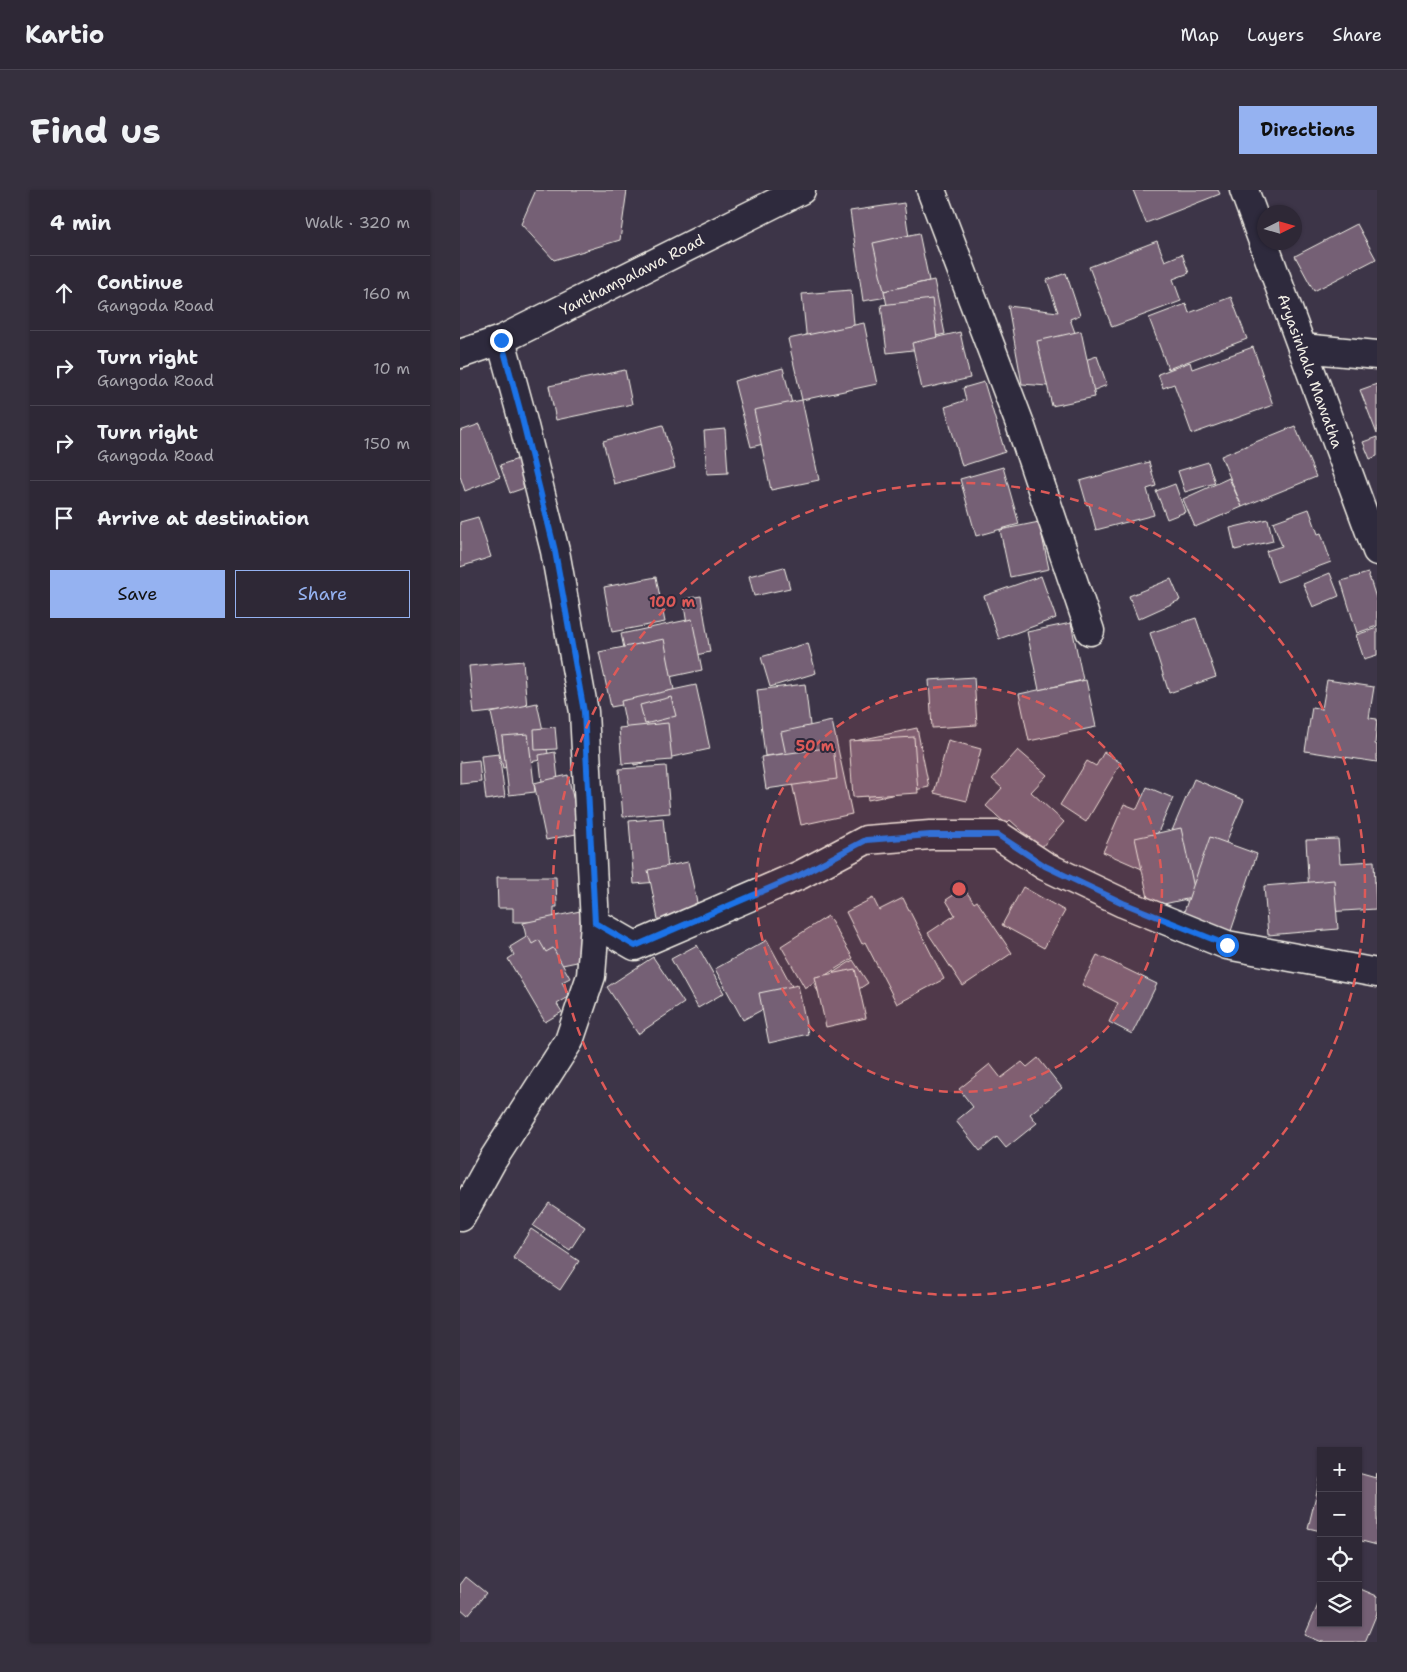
<!DOCTYPE html>
<meta charset="utf-8">
<style>
:root{--surface:#2e2836;--page:#36303e;--text:#f1f3f6;--muted:#a7a6ad;--line:#494451;--accent:#95b2f1}
body{margin:0;font-family:"Shantell Sans",sans-serif;background:var(--page);color:var(--text)}
.controls{position:absolute;right:15px;bottom:15px;display:grid;overflow:hidden;border-radius:0px;box-shadow:0 1px 4px #0004}
.controls button{width:45px;height:45px;display:grid;place-items:center;padding:0;border:0;border-bottom:1px solid var(--line);background:var(--surface);color:var(--text);font:25px sans-serif}
.compass{position:absolute;left:797px;top:15px;width:45px;height:45px;border-radius:50%;background:var(--surface);box-shadow:0 1px 4px #0004;rotate:85deg}
.stop{position:absolute;width:15px;height:15px;margin:-11px;border:4px solid #1a73e8;border-radius:50%;background:#fff}
.stop.end{background:#1a73e8;border-color:#fff;box-shadow:0 1px 5px #0008}
.list{margin:0;padding:0;list-style:none}
h2{display:flex;justify-content:space-between;align-items:center;height:65px;margin:0;padding:0 20px;font-size:21px}
h2 small{font-size:16px;font-weight:400;color:var(--muted)}
.list li{display:grid;grid-template-columns:32px 1fr auto;gap:15px;align-items:center;box-sizing:border-box;height:75px;padding:0 20px;border-top:1px solid var(--line)}
.list b{display:block;font-size:19px;white-space:nowrap}
.list p{margin:0;font-size:16px;white-space:nowrap;color:var(--muted)}
.list em{font-size:16px;font-style:normal;color:var(--muted)}
.actions{display:flex;gap:10px;padding:15px 20px}
.actions a{flex:1;padding:11px 0;border:1px solid var(--accent);border-radius:0px;text-align:center;font-size:18px;color:var(--accent)}
.actions .main{background:var(--accent);color:#111}
.icon{flex:none;width:28px;height:28px;fill:none;stroke:currentColor;stroke-width:2;stroke-linecap:round;stroke-linejoin:round}
.map{position:relative;flex:none;width:917px;height:1452px;overflow:hidden;border-radius:0px}
header{display:flex;align-items:center;gap:30px;box-sizing:border-box;height:70px;padding:0 25px;background:var(--surface);border-bottom:1px solid var(--line)}
header strong{font-size:24px}
nav{display:flex;gap:28px;margin-inline-start:auto;font-size:18px}
.intro{display:flex;align-items:center;justify-content:space-between;box-sizing:border-box;height:120px;padding:0 30px}
h1{margin:0;font-size:35px}
.button{padding:12px 22px;border-radius:0px;background:var(--accent);color:#111;font-size:18px;font-weight:700}
main{display:flex;gap:30px;padding:0 30px}
aside{flex:1;background:var(--surface);border-radius:0px;box-shadow:0 1px 4px #0004}
.map>svg:first-child{display:block}
</style>
<header>
<strong>Kartio</strong>
<nav><a>Map</a><a>Layers</a><a>Share</a></nav>
</header>
<div class="intro"><h1>Find us</h1><a class="button">Directions</a></div>
<main>
<aside>
<h2>4 min<small>Walk · 320 m</small></h2>
<ul class="list">
<li><svg class="icon" aria-label="ahead" viewBox="0 0 24 24"><path d="M12 20V5M6 11l6-6 6 6"/></svg><div><b>Continue</b><p>Gangoda Road</p></div><em>160 m</em></li>
<li><svg class="icon" aria-label="right" viewBox="0 0 24 24"><path d="M7 20v-9h11M14 6l5 5-5 5"/></svg><div><b>Turn right</b><p>Gangoda Road</p></div><em>10 m</em></li>
<li><svg class="icon" aria-label="right" viewBox="0 0 24 24"><path d="M7 20v-9h11M14 6l5 5-5 5"/></svg><div><b>Turn right</b><p>Gangoda Road</p></div><em>150 m</em></li>
<li><svg class="icon" aria-label="arrive" viewBox="0 0 24 24"><path d="M6 21V4h12l-3 4 3 4H6"/></svg><div><b>Arrive at destination</b></div></li>
</ul>
<div class="actions"><a class="main">Save</a><a>Share</a></div>
</aside>
<div class="map">
<svg width="917" height="1452" viewBox="0 0 917 1452">
<rect width="100%" height="100%" fill="#3d3548"/>
<filter id="ink" filterUnits="userSpaceOnUse"><feTurbulence type="fractalNoise" baseFrequency=".02" numOctaves="2"/><feDisplacementMap in="SourceGraphic" scale="10" xChannelSelector="R" yChannelSelector="G"/><feConvolveMatrix kernelMatrix="1 2 1 2 8 2 1 2 1" color-interpolation-filters="sRGB"/></filter>
<g filter="url(#ink)">
<g fill="#756075" stroke="#f4f1e8">
<path d="M76 0H167L160 50 94 70 61 34Z"/>
<path d="M673 0H758L760 4 686 33Z"/>
<path d="M444 13 450 55 456 54 463 101 403 111 390 21Z"/>
<path d="M897 34 916 69 854 101 835 66Z"/>
<path d="M459 43 469 91 424 101 413 53Z"/>
<path d="M697 51 705 71 722 64 729 83 713 89 721 111 652 137 629 77Z"/>
<path d="M606 83 620 125 610 129 625 170 637 166 647 195 627 203 626 199 562 194 548 116 598 122 587 90Z"/>
<path d="M474 90 485 144 435 155 424 101Z"/>
<path d="M391 100 396 157 348 162 342 104Z"/>
<path d="M771 107 787 149 708 179 689 128 726 114 729 123Z"/>
<path d="M472 109 478 157 427 163 421 115Z"/>
<path d="M404 133 417 194 342 210 328 149Z"/>
<path d="M621 141 635 207 592 216 577 151Z"/>
<path d="M500 142 510 188 462 199 452 153Z"/>
<path d="M793 157 813 215 732 244 714 194 703 198 698 184 730 172 732 179Z"/>
<path d="M323 178 340 245 291 257 274 191Z"/>
<path d="M165 180 172 214 96 230 89 196Z"/>
<path d="M524 192 545 262 502 276 485 217 506 210 503 198Z"/>
<path d="M917 194V244L900 200Z"/>
<path d="M342 210 359 290 311 300 294 220Z"/>
<path d="M20 234 40 287 5 301 0 286V241Z"/>
<path d="M203 235 215 278 154 294 143 251Z"/>
<path d="M835 236 856 287 782 317 761 266Z"/>
<path d="M265 239 268 283 247 284 244 241Z"/>
<path d="M917 247V266L910 269 903 252Z"/>
<path d="M61 268 70 296 50 303 40 275Z"/>
<path d="M689 272 696 296 687 299 694 325 636 340 629 314 627 315 620 291Z"/>
<path d="M748 272 755 293 725 302 718 281Z"/>
<path d="M543 277 559 334 516 346 500 289Z"/>
<path d="M769 288 782 317 735 337 723 309Z"/>
<path d="M715 294 725 322 707 329 696 301Z"/>
<path d="M849 319 858 344 861 343 871 372 817 392 806 361 822 356 813 332Z"/>
<path d="M18 327 31 367 0 377V332Z"/>
<path d="M808 329 813 351 775 360 770 338Z"/>
<path d="M579 332 589 379 550 387 540 340Z"/>
<path d="M324 377 330 398 294 406 289 386Z"/>
<path d="M870 383 879 406 853 417 843 394Z"/>
<path d="M908 383 917 411V436L897 443 881 391Z"/>
<path d="M581 386 596 428 539 449 524 406Z"/>
<path d="M196 387 205 432 152 442 144 397Z"/>
<path d="M711 389 720 410 678 429 669 406Z"/>
<path d="M241 406 250 462 232 466 223 409Z"/>
<path d="M736 428 756 487 709 503 690 443Z"/>
<path d="M232 429 242 480 172 495 161 444Z"/>
<path d="M611 433 623 490 579 500 567 442Z"/>
<path d="M917 438V465L904 469 896 445Z"/>
<path d="M204 449 215 505 151 517 139 462Z"/>
<path d="M348 453 356 483 310 497 301 467Z"/>
<path d="M63 471 67 518 14 524 9 476Z"/>
<path d="M514 487 517 535 472 538 469 490Z"/>
<path d="M626 490 636 537 569 551 559 504Z"/>
<path d="M867 490 914 497 909 528 917 529 915 554 917 555V572L845 561 852 517 862 519Z"/>
<path d="M345 494 353 560 305 566 297 500Z"/>
<path d="M236 495 250 559 174 575 161 511Z"/>
<path d="M211 507 216 526 185 534 180 515Z"/>
<path d="M77 513 89 568 43 578 31 523Z"/>
<path d="M372 531 392 624 341 635 321 542Z"/>
<path d="M208 533 212 570 162 574 159 538Z"/>
<path d="M95 537 97 559 75 560 74 539Z"/>
<path d="M457 538 469 597 408 610 395 551Z"/>
<path d="M68 544 75 602 49 605 42 546Z"/>
<path d="M454 547 458 603 393 607 389 551Z"/>
<path d="M488 550 521 559 507 611 474 603Z"/>
<path d="M373 557 377 589 306 599 301 567Z"/>
<path d="M558 560 587 585 571 602 604 632 581 658 550 630 546 634 526 616 542 598 532 589Z"/>
<path d="M95 562 99 599 83 601 79 565Z"/>
<path d="M644 562 661 573 626 632 600 615 627 571 636 576Z"/>
<path d="M39 564 45 607 26 610 21 566Z"/>
<path d="M19 570 21 592 0 594V572Z"/>
<path d="M206 576 210 623 163 627 159 579Z"/>
<path d="M108 585 121 643 86 650 74 593Z"/>
<path d="M734 589 784 610 744 705 734 700 729 712 700 699 705 687 694 683Z"/>
<path d="M687 597 713 608 682 679 643 662 664 614 677 619Z"/>
<path d="M203 628 209 691 174 694 169 631Z"/>
<path d="M721 638 736 707 690 717 675 648Z"/>
<path d="M750 647 797 664 768 750 720 733Z"/>
<path d="M878 649 880 673 914 671 916 719 850 723 846 650Z"/>
<path d="M228 672 242 735 201 744 188 680Z"/>
<path d="M37 687H96L97 717H94V732H53V718H38Z"/>
<path d="M874 690 878 739 808 745 804 696Z"/>
<path d="M563 697 605 721 584 758 542 735Z"/>
<path d="M504 698 514 713 517 711 552 763 503 796 468 743 495 725 486 710Z"/>
<path d="M413 708 419 720 443 708 484 789 437 814 405 752 402 754 386 722Z"/>
<path d="M120 721 131 769 74 781 63 733Z"/>
<path d="M368 726 393 768 345 798 321 756Z"/>
<path d="M68 746 72 754 79 750 86 762 93 758 110 788 102 792 110 806 97 814 102 822 85 832 48 769 54 765 50 757Z"/>
<path d="M307 750 335 802 283 830 255 779Z"/>
<path d="M237 755 264 803 238 818 211 769Z"/>
<path d="M637 765 697 794 672 844 649 832 658 813 622 795Z"/>
<path d="M193 767 224 813 178 844 147 797Z"/>
<path d="M393 770 408 793 369 819 354 795Z"/>
<path d="M395 779 406 828 366 837 355 787Z"/>
<path d="M338 795 348 844 309 853 299 803Z"/>
<path d="M578 868 602 898 570 924 577 933 546 958 537 947 520 961 496 931 513 917 499 899 530 874 541 888 562 872 567 877Z"/>
<path d="M89 1013 125 1037 110 1060 73 1036Z"/>
<path d="M71 1039 119 1071 100 1100 53 1068Z"/>
<path d="M898 1283 916 1288 917 1283V1355L898 1350Z"/>
<path d="M861 1285V1341L848 1338Z"/>
<path d="M6 1387 26 1403 8 1425 0 1418V1395Z"/>
<path d="M898 1398 917 1406V1423L905 1452H862L845 1445 861 1408V1433H898Z"/>
</g>
<g fill="none" stroke-linecap="round" stroke-linejoin="round">
<defs>
<g id="street">
<path d="M471 0 560 234 630 441"/>
<path d="M784 0 917 361"/>
<path d="M41 150 60 220 95 361 124 522 135 733 175 756 340 685 406 650 470 645H538L585 676 663 713 767 755 917 783"/>
<path d="M842 158 917 165"/>
<path d="M1 1027 32 971 109 851 131 786 135 733"/>
</g>
<path id="primary" d="M0 164 41 150 341 0"/>
</defs>
<use href="#street" stroke="#f4f1e8" stroke-width="31"/>
<use href="#primary" stroke="#f4f1e8" stroke-width="31"/>
<use href="#street" stroke="#2f2a3d" stroke-width="28"/>
<use href="#primary" stroke="#2f2a3d" stroke-width="28"/>
</g>
</g>
<g fill="none" stroke-linecap="round" stroke-linejoin="round" filter="url(#ink)">
<path stroke="#1a73e8" stroke-width="6" d="M41 150 60 220 95 361 124 522 135 733 175 756 340 685 406 650 470 645H538L585 676 663 713 767 755"/>
</g>
<circle cx="499" cy="699" r="203" fill="#de5a58" fill-opacity=".12"/>
<g fill="none" stroke="#de5a58" stroke-width="2.5" stroke-dasharray="9 6">
<circle cx="499" cy="699" r="203"/>
<circle cx="499" cy="699" r="406"/>
</g>
<g text-anchor="middle" stroke-width="4" stroke-linejoin="round" paint-order="stroke">
<g font-size="15" fill="#f4f1e8" stroke="#2f2a3d">
<text transform="translate(172 85) rotate(-27)" y="5">Yanthampalawa Road</text>
<text transform="translate(850 181) rotate(70)" y="5">Aryasinhala Mawatha</text>
</g>
</g>
<circle cx="499" cy="699" r="8" fill="#de5a58" stroke="#2f2a3d" stroke-width="2.5"/>
<g font-size="15" text-anchor="middle" font-weight="bold" fill="#de5a58" stroke="#2f2a3d" stroke-width="4" stroke-linejoin="round" paint-order="stroke">
<text x="212" y="417">100 m</text>
<text x="355" y="561">50 m</text>
</g>
</svg>
<div class="controls">
<button>+</button>
<button>−</button>
<button><svg class="icon" aria-label="locate" viewBox="0 0 24 24"><circle cx="12" cy="12" r="6"/><path d="M12 2v4M12 18v4M2 12h4M18 12h4"/></svg></button>
<button><svg class="icon" aria-label="layers" viewBox="0 0 24 24"><path d="M12 4l9 5-9 5-9-5zM3 14l9 5 9-5"/></svg></button>
</div>
<svg class="compass" viewBox="-18 -18 36 36"><path d="M0-13l5 13h-10z" fill="#e53935"/><path d="M0 13l5-13h-10z" fill="#a7a6ad"/></svg>
<div class="stop" style="left:767px;top:755px"></div>
<div class="stop end" style="left:41px;top:150px"></div>
</div>
</main>
